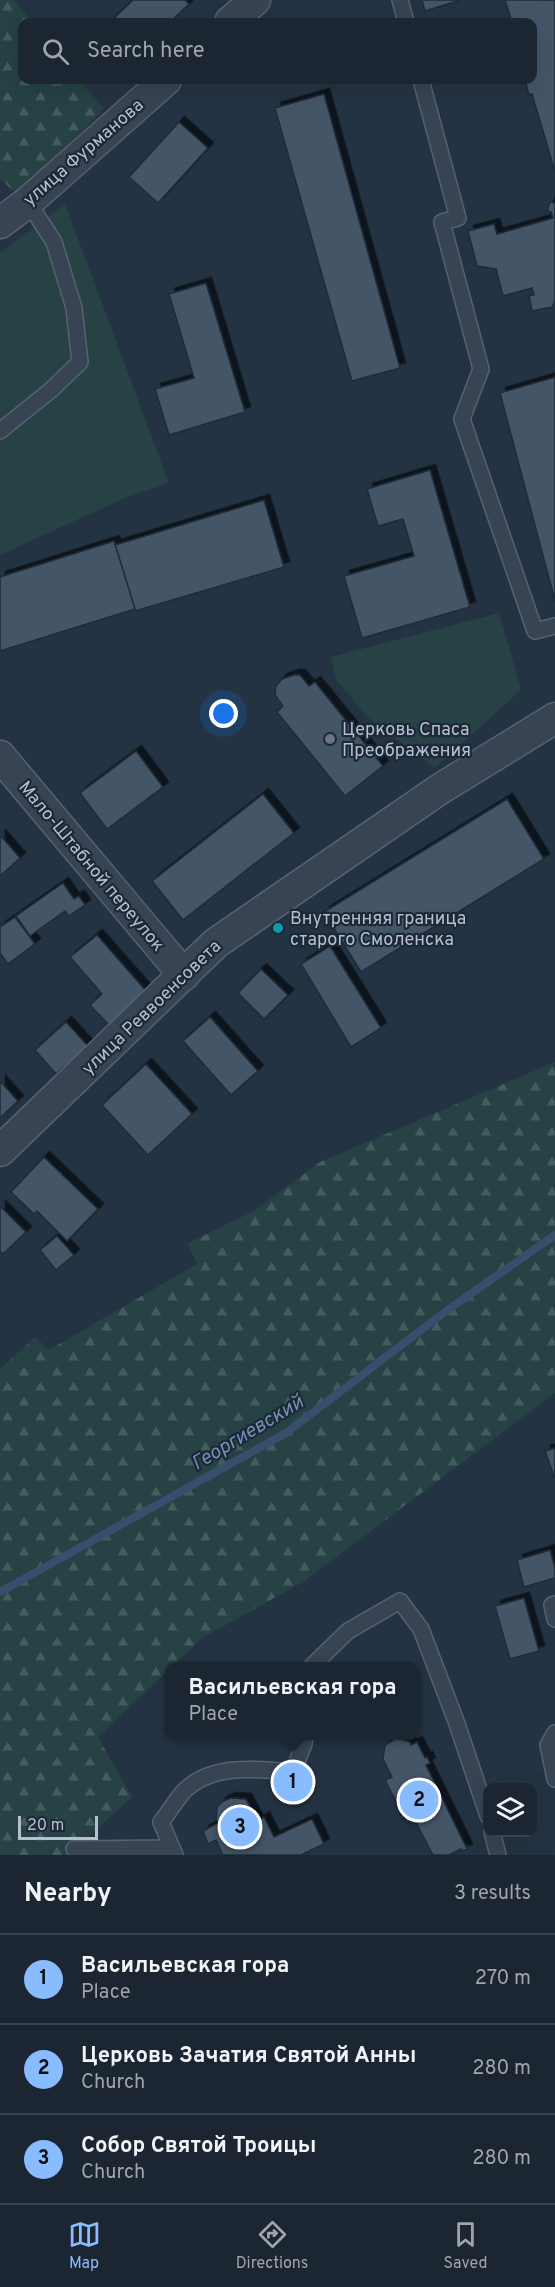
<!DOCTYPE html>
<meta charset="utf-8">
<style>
:root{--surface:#1b2632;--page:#242e3a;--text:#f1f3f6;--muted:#a0a5ac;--line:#39434d;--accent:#88bcff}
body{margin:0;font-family:Overpass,sans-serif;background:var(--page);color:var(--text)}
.controls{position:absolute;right:18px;bottom:18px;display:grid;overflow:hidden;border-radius:12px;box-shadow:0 6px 24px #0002}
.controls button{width:54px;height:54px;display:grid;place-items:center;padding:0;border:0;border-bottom:2px solid var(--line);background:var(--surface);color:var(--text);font:30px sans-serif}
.scale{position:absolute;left:18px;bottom:15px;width:80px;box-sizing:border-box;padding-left:6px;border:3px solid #b5bfcd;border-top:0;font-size:16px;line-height:21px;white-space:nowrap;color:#b5bfcd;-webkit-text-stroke:4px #1d2938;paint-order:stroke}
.you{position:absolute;left:224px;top:714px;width:21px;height:21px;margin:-15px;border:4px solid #fff;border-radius:50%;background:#1a73e8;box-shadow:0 0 0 9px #1a73e833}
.badge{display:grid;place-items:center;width:39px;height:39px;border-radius:50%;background:var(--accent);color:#111;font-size:20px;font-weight:700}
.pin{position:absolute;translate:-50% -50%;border:3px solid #fff;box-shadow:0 2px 6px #0006}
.popup{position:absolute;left:165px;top:1662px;width:255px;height:78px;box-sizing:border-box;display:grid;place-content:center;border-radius:12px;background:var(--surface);filter:drop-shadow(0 2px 4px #0005);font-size:20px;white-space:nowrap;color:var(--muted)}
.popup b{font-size:22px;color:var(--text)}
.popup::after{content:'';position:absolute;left:50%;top:100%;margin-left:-12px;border:12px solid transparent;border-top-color:var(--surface)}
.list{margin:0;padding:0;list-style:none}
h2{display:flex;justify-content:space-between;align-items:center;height:78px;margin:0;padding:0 24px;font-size:26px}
h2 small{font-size:20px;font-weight:400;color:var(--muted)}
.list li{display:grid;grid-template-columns:39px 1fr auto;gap:18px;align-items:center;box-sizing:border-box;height:90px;padding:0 24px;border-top:2px solid var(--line)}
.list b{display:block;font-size:22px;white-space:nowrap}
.list p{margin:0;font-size:20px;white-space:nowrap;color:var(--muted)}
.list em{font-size:20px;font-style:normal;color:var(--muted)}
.icon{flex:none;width:33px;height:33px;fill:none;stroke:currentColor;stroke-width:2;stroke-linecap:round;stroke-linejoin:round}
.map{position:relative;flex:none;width:555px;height:1855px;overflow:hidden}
.search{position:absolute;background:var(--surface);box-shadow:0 6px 24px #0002;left:18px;right:18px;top:18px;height:66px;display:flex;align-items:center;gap:15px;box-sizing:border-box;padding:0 21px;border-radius:12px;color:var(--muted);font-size:22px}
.sheet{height:348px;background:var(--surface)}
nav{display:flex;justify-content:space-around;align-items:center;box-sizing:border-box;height:84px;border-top:2px solid var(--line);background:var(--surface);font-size:16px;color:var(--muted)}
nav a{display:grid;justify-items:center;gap:3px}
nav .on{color:var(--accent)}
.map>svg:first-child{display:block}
</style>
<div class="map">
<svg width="555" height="1855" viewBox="0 0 555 1855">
<defs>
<pattern id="forest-firs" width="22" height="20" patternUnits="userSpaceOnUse" patternTransform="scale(1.5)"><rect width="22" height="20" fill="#264244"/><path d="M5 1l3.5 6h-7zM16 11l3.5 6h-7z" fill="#435c5e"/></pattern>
<filter id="shadow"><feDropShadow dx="5.5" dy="-5.5" stdDeviation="0" flood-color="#0009"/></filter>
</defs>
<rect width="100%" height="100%" fill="#243343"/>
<g fill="#264244">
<path d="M65 204 169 483 127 497 0 555V253Z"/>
<path d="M499 613 521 690 435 768 366 716 336 679 331 657Z"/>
</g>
<g fill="url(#forest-firs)">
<path d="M0 0H14L33 22H22V80H80L104 109 18 195 0 179Z"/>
<path d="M555 1062V1393L303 1582 202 1638 98 1737 132 1797 68 1855H0V1369L35 1337 49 1350 197 1264 188 1243 254 1211 320 1162Z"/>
</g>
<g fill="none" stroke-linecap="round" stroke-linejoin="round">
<path stroke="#374f6c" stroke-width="8" d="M0 1592 286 1433 446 1311 555 1235"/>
</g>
<g fill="#455568" stroke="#1f2b3a" stroke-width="1.5" filter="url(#shadow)">
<path d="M133 0H185L189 4 170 22H110Z"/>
<path d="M422 0H461L425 11Z"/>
<path d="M505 0H555V172L532 94 529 95 525 80H532V22H512Z"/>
<path d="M324 94 400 368 352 381 275 108Z"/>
<path d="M179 122 208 148 158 203 129 177Z"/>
<path d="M550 202 555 203V301L552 307 532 311 529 296 534 295 532 288 503 296 496 269 477 266 468 231 494 224 497 234 553 218 551 212 547 211Z"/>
<path d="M206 283 245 412 169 435 155 389 194 378 169 294Z"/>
<path d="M555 377V601L500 393Z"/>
<path d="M430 470 470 607 362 638 344 576 414 556 403 519 378 526 367 489Z"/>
<path d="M264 500 284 567 135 611 115 545Z"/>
<path d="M114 541 135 609 0 651V577Z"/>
<path d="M294 675H300L309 686 315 682 383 766 345 796 277 712 283 706 275 695 276 686 282 679Z"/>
<path d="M136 751 163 787 107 829 80 793Z"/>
<path d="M263 794 294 833 183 920 152 881Z"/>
<path d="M507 799 544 859 361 972 324 912Z"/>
<path d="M0 835 20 858 0 876Z"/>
<path d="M63 883 74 899 79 896 85 905 69 916 65 911 30 936 16 916Z"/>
<path d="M15 917 35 944 8 964 0 953V927Z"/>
<path d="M97 935 147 992 109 1025 90 1005 102 994 70 957Z"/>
<path d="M330 946 381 1028 351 1047 301 964Z"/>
<path d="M261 969 288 995 264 1019 238 993Z"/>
<path d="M210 1017 258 1071 231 1095 183 1041Z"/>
<path d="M66 1022 88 1046 56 1074 35 1050Z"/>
<path d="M146 1064 192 1114 148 1155 102 1105Z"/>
<path d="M0 1081 18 1101 0 1118Z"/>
<path d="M44 1157 98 1209 67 1241 37 1211 34 1214 11 1192Z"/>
<path d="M0 1206 26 1232 3 1254 0 1251Z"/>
<path d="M57 1236 74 1255 56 1270 40 1250Z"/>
<path d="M555 1448V1479L545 1451Z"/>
<path d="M550 1550 555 1568V1578L524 1587 517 1560Z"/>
<path d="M524 1598 539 1651 510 1659 495 1606Z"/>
<path d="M397 1738 410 1742 411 1745 417 1742 425 1758 427 1757 430 1763 426 1765 467 1849 462 1851 461 1849 449 1855H433L414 1819 407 1823 385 1780 392 1777 383 1759 385 1745Z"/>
<path d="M231 1798 246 1799 258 1821 264 1817 274 1837 312 1819 324 1844 301 1855H223L216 1840 208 1844 203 1831 218 1823 216 1819 217 1807 223 1801Z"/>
</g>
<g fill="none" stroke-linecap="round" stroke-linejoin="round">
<defs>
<g id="lane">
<path d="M400 0 406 22"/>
<path d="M421 80 458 218 442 222 481 369 462 419 535 631 555 626"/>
<path d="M0 431 51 390 80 362 74 308 54 242 28 202"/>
<path d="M555 1604 552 1605 555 1619"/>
<path d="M312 1666 348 1631 400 1601 421 1629 456 1721 488 1816"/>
<path d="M555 1733 548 1745 555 1779"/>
<path d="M492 1832 498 1855"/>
<path d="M74 1849 172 1848"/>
<path d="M175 1855 161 1822C169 1812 176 1800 184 1791 213 1763 256 1769 293 1772L304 1744 305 1736"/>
</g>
<g id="street">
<path d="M230 22 255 0"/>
<path d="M0 223 28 202 166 80"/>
<path d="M0 756 184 975"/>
<path d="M0 1151 216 943 440 789 555 718"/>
</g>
</defs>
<use href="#lane" stroke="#566270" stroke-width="18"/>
<use href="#street" stroke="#566270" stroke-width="33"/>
<use href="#lane" stroke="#384453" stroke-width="15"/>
<use href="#street" stroke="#384453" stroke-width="30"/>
</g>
<circle fill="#6b7280" stroke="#1d2938" stroke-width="2" cx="330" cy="739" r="6"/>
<circle fill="#0f9aa8" stroke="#1d2938" stroke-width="2" cx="278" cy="928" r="6"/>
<g text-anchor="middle" stroke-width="4.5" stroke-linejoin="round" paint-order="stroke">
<g font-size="18" fill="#b5bfcd" stroke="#1d2938">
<text transform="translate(83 152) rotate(-41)" y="6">улица Фурманова</text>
<text transform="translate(92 866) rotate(50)" y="6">Мало-Штабной переулок</text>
<text transform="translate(151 1007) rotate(-44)" y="6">улица Реввоенсовета</text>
</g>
<g font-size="18" fill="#b5bfcd" stroke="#1d2938" text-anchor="start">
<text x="342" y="735">Церковь Спаса<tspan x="342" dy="21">Преображения</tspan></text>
<text x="290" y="924">Внутренняя граница<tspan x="290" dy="21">старого Смоленска</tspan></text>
</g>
<g font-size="20" font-style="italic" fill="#7391b2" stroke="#1d2938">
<text transform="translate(247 1432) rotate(-31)" y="7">Георгиевский</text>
</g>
</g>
</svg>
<div class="controls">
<button><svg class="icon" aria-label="layers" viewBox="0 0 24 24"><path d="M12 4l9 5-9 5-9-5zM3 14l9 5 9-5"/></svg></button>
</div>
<div class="scale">20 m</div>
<div class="you"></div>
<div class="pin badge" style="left:293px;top:1782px">1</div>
<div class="popup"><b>Васильевская гора</b>Place</div>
<div class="pin badge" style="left:419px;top:1800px">2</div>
<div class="pin badge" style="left:240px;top:1827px">3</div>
<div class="search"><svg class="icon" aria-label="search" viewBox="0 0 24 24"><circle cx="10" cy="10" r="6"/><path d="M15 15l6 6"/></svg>Search here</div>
</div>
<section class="sheet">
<h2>Nearby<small>3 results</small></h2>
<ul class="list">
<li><span class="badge">1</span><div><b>Васильевская гора</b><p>Place</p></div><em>270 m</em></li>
<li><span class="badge">2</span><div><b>Церковь Зачатия Святой Анны</b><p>Church</p></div><em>280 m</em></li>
<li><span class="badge">3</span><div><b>Собор Святой Троицы</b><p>Church</p></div><em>280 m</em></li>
</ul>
</section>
<nav>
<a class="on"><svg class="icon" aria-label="map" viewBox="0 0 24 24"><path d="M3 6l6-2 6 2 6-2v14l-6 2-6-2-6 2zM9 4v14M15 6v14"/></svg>Map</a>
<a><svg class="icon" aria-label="directions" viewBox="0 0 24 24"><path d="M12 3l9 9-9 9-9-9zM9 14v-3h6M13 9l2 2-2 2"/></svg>Directions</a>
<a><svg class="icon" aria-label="saved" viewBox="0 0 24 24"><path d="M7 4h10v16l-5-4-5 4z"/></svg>Saved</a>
</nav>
